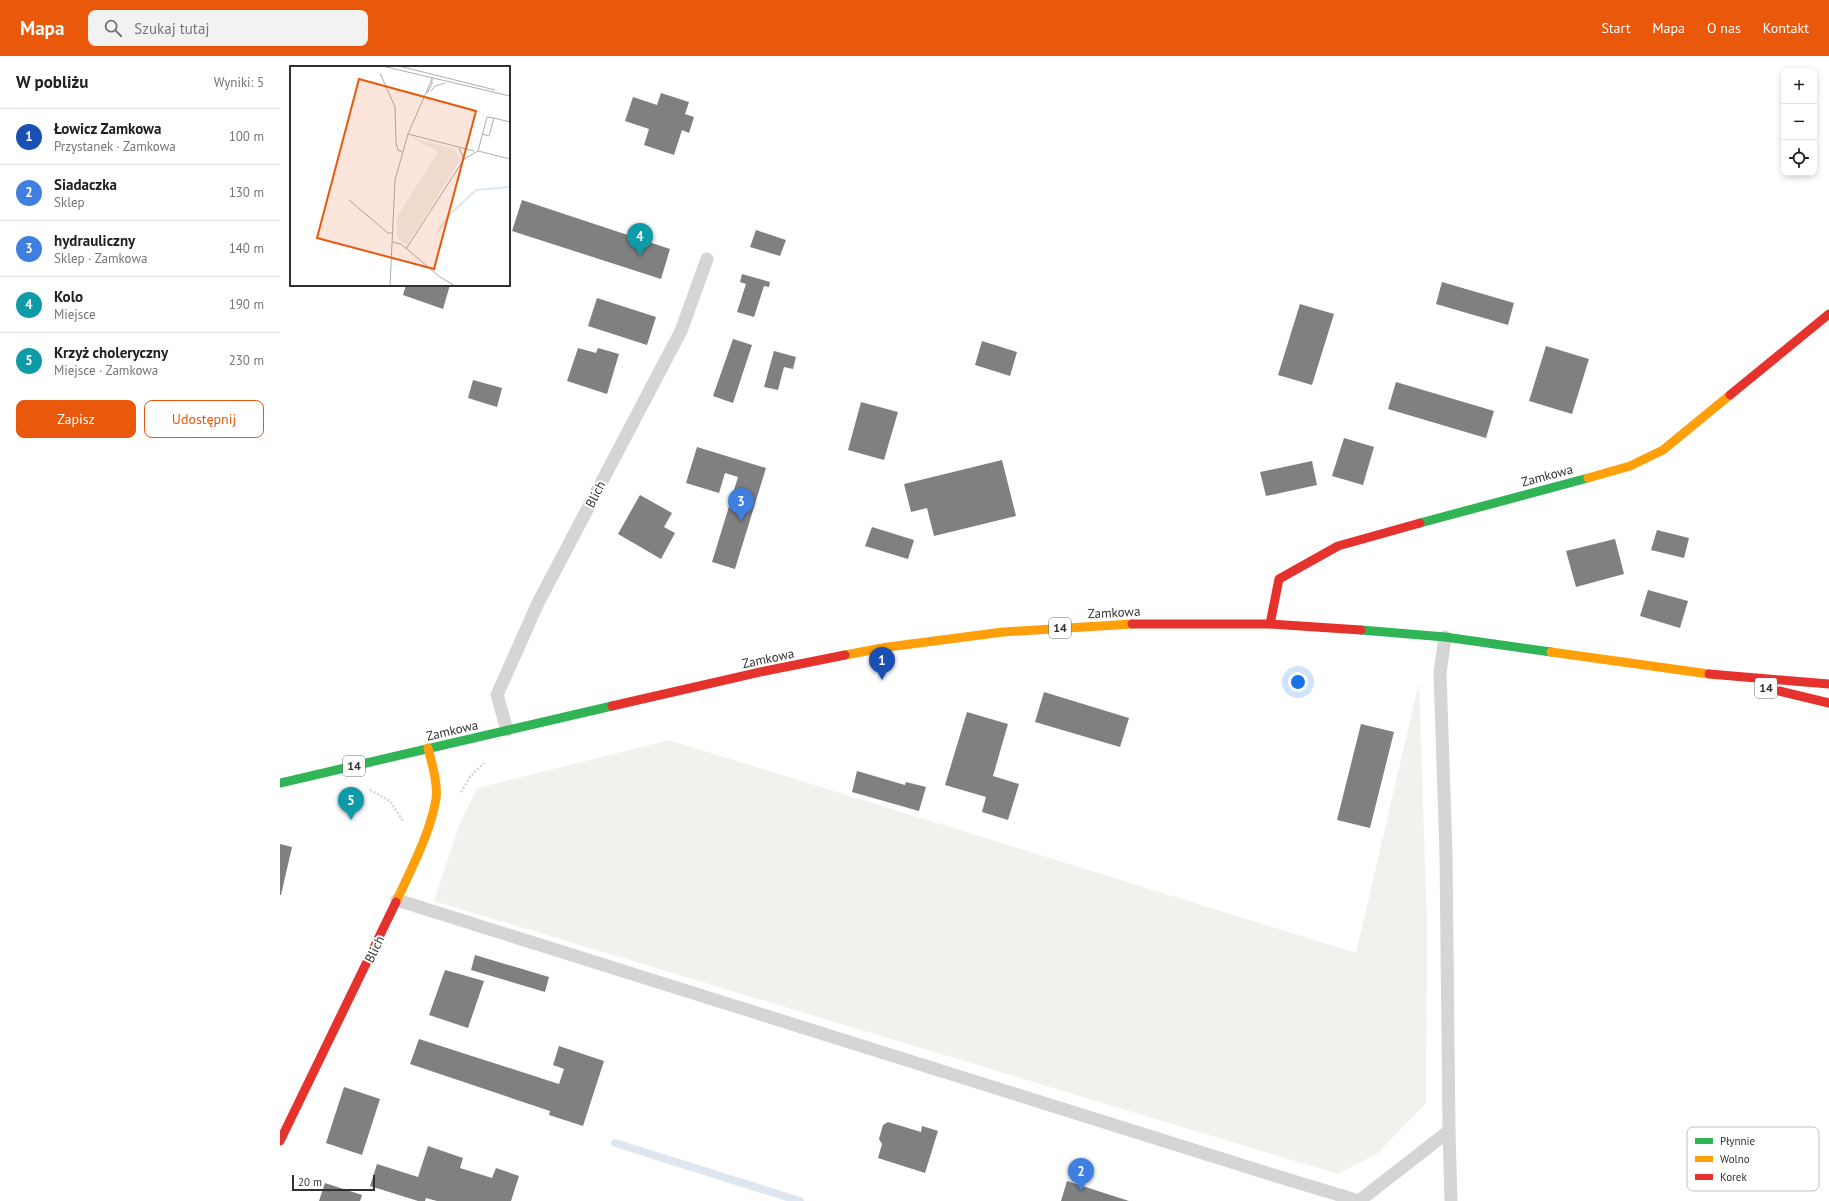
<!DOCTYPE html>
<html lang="pl">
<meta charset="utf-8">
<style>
:root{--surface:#fff;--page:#f2f2f2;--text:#202124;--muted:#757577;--line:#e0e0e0;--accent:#ea580c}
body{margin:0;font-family:"PT Sans",sans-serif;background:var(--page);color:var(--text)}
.controls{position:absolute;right:12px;top:12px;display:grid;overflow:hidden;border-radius:8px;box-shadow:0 2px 6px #0003}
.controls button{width:36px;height:36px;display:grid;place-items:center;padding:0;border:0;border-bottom:1px solid var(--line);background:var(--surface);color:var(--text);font:20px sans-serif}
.scale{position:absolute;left:12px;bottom:10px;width:83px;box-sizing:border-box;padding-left:4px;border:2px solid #313131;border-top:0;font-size:11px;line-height:14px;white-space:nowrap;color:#313131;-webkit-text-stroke:3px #fff;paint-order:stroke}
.you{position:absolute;left:1018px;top:626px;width:14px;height:14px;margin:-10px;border:3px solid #fff;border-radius:50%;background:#1a73e8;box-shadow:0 0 0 6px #1a73e833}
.badge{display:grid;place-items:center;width:26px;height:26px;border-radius:50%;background:var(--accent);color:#fff;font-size:13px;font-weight:700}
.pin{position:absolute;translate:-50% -33px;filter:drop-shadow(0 1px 2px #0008)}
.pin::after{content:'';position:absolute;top:21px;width:14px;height:12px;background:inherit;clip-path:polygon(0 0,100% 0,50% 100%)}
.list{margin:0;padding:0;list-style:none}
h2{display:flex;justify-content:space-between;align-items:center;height:52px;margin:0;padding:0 16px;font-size:17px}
h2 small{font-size:13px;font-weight:400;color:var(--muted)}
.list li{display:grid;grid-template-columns:26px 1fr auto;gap:12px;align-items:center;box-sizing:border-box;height:56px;padding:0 16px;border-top:1px solid var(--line)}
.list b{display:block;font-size:15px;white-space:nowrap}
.list p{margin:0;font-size:13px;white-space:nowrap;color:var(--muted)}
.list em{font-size:13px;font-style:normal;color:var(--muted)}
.actions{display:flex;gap:8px;padding:12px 16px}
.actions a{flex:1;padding:9px 0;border:1px solid var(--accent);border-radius:8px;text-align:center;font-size:14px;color:var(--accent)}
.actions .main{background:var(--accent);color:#fff}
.icon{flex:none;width:22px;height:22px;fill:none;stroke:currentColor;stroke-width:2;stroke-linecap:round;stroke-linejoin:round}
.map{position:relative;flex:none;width:1549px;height:1145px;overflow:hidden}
header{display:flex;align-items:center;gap:24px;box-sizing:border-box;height:56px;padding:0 20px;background:var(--accent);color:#fff}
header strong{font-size:19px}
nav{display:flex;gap:22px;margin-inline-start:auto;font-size:14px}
.search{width:280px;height:36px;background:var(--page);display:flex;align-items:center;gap:10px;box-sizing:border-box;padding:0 14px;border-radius:8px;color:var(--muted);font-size:15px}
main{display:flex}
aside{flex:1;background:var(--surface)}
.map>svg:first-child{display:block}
</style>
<header>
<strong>Mapa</strong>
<div class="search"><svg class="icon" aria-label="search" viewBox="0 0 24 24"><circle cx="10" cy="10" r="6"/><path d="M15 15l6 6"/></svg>Szukaj tutaj</div>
<nav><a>Start</a><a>Mapa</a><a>O nas</a><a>Kontakt</a></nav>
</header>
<main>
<aside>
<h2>W pobliżu<small>Wyniki: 5</small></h2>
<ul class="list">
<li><span class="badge" style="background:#1a4fb4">1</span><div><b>Łowicz Zamkowa</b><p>Przystanek · Zamkowa</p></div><em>100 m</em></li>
<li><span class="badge" style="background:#3f7fe0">2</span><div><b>Siadaczka</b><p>Sklep</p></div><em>130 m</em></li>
<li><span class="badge" style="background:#3f7fe0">3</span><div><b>hydrauliczny</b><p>Sklep · Zamkowa</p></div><em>140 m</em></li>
<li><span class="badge" style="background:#0f9aa8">4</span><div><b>Kolo</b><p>Miejsce</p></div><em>190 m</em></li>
<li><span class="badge" style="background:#0f9aa8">5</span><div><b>Krzyż choleryczny</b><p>Miejsce · Zamkowa</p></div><em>230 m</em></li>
</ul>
<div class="actions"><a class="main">Zapisz</a><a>Udostępnij</a></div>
</aside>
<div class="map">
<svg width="1549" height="1145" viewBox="0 0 1549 1145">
<rect width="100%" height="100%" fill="#fff"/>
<path fill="#f0f3ed" d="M1139 626 1147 868 1146 1047 1098 1097 1058 1118 154 845 179 770 197 732 389 684 1076 897Z"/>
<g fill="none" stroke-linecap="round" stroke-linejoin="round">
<path stroke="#dee7f0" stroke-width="8" d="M335 1087 520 1145"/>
</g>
<g fill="#808080">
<path d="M381 37 409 46 405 58 414 61 409 77 402 74 394 99 364 89 369 73 345 65 353 41 377 49Z"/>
<path d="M242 144 390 193 381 223 232 175Z"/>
<path d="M476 174 506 184 500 200 470 191Z"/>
<path d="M462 218 490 226 489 231 484 230 474 261 457 256 466 228 460 226Z"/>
<path d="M1162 226 1234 247 1228 269 1156 248Z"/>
<path d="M126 229H170L163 253 123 239Z"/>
<path d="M317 242 376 261 367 289 308 270Z"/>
<path d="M1020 248 1054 258 1032 329 998 319Z"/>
<path d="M453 283 472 289 453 347 433 340Z"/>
<path d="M702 285 737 296 730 320 695 309Z"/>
<path d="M1266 290 1309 303 1292 358 1249 345Z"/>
<path d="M298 292 316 297 318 292 339 298 327 338 287 325Z"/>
<path d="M494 295 516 301 513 313 504 311 498 334 484 331Z"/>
<path d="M193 324 222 332 217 351 188 342Z"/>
<path d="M1116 326 1214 355 1206 382 1108 353Z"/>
<path d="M581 346 618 356 604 404 568 394Z"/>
<path d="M1064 382 1094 391 1083 429 1052 420Z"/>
<path d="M417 391 486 412 455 513 432 506 458 421 445 417 439 437 406 427Z"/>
<path d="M722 404 736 460 654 480 647 452 631 456 624 428Z"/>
<path d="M1032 405 1037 429 986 440 980 416Z"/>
<path d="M360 439 392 457 384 471 395 477 381 503 338 478Z"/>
<path d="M592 471 634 484 628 503 585 490Z"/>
<path d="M1377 474 1409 482 1404 502 1371 494Z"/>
<path d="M1335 483 1344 518 1296 531 1286 495Z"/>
<path d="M1368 534 1408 545 1400 572 1360 560Z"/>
<path d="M764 636 849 662 840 691 755 666Z"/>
<path d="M687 656 728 668 713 720 739 728 728 764 702 756 706 741 665 729Z"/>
<path d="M1081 668 1114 676 1090 772 1057 764Z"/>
<path d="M577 715 625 729 626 726 646 731 639 755 572 736Z"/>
<path d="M0 788 12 791 1 839H0Z"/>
<path d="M195 899 269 921 265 936 191 914Z"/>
<path d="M165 914 204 925 188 972 149 959Z"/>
<path d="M139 983 279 1028 284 1013 273 1009 279 990 324 1005 303 1070 269 1059 270 1055 130 1008Z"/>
<path d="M64 1031 100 1043 82 1099 46 1087Z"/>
<path d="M608 1066 641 1076 642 1070 658 1075 645 1117 598 1102 602 1088 599 1083 603 1069Z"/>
<path d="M148 1090 183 1102 180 1112 212 1122 216 1112 239 1120 231 1145H157L146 1142 145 1145H138L90 1130 97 1108 138 1121Z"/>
<path d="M787 1125 849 1145H781Z"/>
<path d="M45 1127 82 1139 80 1145H39Z"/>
</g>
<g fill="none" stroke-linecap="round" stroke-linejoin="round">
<g stroke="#d4d4d4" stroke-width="2.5" stroke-dasharray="2 2" stroke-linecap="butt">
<path d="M90 734 110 745 123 765"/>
<path d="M181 736 190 721 204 707"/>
</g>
<g stroke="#d5d5d5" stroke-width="13">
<path d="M1165 581 1160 617 1166 797 1169 1075 1171 1145"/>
<path d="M227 674 217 639 258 547 401 275 427 203"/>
<path d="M117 844 993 1119 1079 1145"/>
<path d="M1079 1145 1169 1075"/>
</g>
<g stroke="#30b455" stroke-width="9">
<path d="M1140 467 1308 422"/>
<path d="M1081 574 1165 581 1271 596"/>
<path d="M0 727 332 650"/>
</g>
<g stroke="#ff9f0a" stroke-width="9">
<path d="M1308 422 1350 410 1383 394 1450 339"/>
<path d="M1271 596 1429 618"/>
<path d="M565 599 608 591 723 576 852 568"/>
<path d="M116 846C131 813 150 778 156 743 158 727 152 708 148 692"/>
</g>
<g stroke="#e5322d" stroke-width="9">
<path d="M1450 339 1549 258"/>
<path d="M852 568H990L1081 574"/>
<path d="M990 568 999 523 1058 490 1140 467"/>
<path d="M1429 618 1549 628"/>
<path d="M1499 635 1549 647"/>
<path d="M332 650 485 615 565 599"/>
<path d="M0 1085 116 846"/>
</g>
</g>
<g text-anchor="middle" stroke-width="4" stroke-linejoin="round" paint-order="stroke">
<g fill="#fff" stroke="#6f6f6f" stroke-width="1">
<rect x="769" y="562" width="22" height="20" rx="3"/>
<rect x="1475" y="622" width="22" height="20" rx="3"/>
<rect x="63" y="700" width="22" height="20" rx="3"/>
</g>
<g font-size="12" font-weight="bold" fill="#313131">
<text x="780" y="576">14</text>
<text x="1486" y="636">14</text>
<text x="74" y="714">14</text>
</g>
<g font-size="13" fill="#313131" stroke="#fff">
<text transform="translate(1267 419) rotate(-15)" y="5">Zamkowa</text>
<text transform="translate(315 438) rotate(-62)" y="5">Blich</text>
<text transform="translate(834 556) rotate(-3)" y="5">Zamkowa</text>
<text transform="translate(488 602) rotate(-12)" y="5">Zamkowa</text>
<text transform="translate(172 674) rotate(-13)" y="5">Zamkowa</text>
<text transform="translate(94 893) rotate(-64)" y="5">Blich</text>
</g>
</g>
<g transform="translate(10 10)">
<rect width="220" height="220" fill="#fff"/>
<path d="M122 72 165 83 170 94 117 179 107 172V151L148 86Z" fill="#f0f3ed"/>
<path fill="none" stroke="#dee7f0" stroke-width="2" d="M147 167 159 149 186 124 220 121"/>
<path fill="none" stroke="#adadad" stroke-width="1" d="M92 0 220 30M109 0 205 24M90 7 105 41 106 77 108 84 112 86M141 25 145 20 155 17M137 27 142 18V12M204 52 220 56M118 68 184 85M169 82 174 93M188 85 220 93M59 134 98 167H102M102 176 111 178 150 211 165 220M116 183 174 93 188 85 197 51 204 52 199 70 192 68M100 220 105 114 118 68 142 13"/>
<path fill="#e8590c" fill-opacity="0.15" stroke="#e8590c" stroke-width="2" d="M69 13 186 45 144 203 27 172Z"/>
<rect width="220" height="220" fill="none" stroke="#313131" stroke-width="2"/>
</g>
<rect x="1407" y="1071" width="132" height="64" rx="6" fill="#fff" stroke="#c1c1c1" stroke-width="1"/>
<rect x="1415" y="1082" width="18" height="6" fill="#30b455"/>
<rect x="1415" y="1100" width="18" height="6" fill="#ff9f0a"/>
<rect x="1415" y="1118" width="18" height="6" fill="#e5322d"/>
<g font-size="11" fill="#313131">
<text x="1440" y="1089">Płynnie</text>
<text x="1440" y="1107">Wolno</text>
<text x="1440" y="1125">Korek</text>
</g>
</svg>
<div class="controls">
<button>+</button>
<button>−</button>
<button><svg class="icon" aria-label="locate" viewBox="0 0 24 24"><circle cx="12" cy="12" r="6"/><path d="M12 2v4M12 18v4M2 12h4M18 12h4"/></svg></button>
</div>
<div class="scale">20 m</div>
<div class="you"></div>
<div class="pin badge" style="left:602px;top:624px;background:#1a4fb4">1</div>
<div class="pin badge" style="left:801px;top:1135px;background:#3f7fe0">2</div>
<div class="pin badge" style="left:461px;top:465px;background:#3f7fe0">3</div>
<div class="pin badge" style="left:360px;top:200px;background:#0f9aa8">4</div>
<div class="pin badge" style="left:71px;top:764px;background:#0f9aa8">5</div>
</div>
</main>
